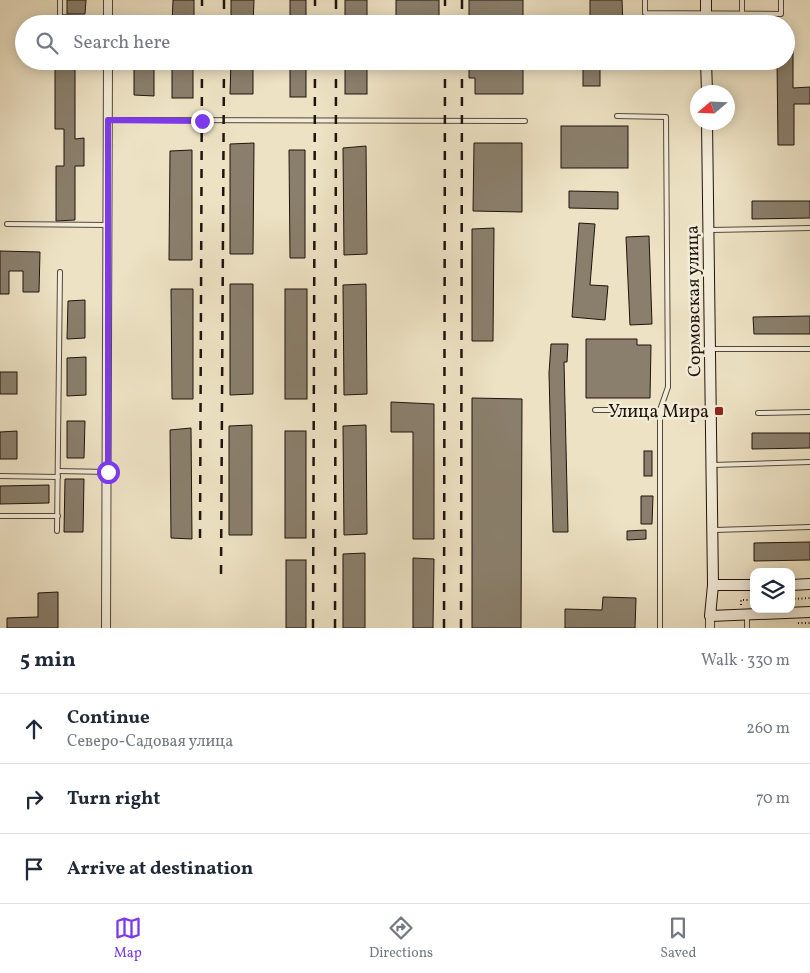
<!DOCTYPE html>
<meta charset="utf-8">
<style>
:root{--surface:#fff;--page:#f6f6f7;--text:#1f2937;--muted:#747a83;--line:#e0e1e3;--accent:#7c3aed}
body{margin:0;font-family:Vollkorn,serif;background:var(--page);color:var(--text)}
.controls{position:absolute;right:15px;bottom:15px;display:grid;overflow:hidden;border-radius:10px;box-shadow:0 2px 12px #0003}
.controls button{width:45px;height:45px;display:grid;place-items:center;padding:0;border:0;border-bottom:1px solid var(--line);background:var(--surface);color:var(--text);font:25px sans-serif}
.compass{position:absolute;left:690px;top:85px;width:45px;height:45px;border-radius:50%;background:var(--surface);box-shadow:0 2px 12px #0003;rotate:251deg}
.stop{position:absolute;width:15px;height:15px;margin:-11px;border:4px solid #7c3aed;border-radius:50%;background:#fff}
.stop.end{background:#7c3aed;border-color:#fff;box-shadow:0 1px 5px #0008}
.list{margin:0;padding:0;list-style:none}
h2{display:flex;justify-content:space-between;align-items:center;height:65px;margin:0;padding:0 20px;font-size:21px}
h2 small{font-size:16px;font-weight:400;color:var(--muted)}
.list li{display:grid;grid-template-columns:32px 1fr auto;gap:15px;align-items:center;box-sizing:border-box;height:70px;padding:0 20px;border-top:1px solid var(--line)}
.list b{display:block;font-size:19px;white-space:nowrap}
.list p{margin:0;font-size:16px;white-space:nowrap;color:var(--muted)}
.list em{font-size:16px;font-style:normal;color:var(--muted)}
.icon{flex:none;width:28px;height:28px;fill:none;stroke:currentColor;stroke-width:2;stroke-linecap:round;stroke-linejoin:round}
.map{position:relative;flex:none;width:810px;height:628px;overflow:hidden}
.search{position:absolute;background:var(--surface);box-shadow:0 2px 12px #0003;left:15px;right:15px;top:15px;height:55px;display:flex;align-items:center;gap:12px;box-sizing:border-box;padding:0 18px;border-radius:28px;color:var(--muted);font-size:19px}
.sheet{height:275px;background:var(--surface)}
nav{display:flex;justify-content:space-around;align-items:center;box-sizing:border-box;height:70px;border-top:1px solid var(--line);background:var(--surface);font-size:14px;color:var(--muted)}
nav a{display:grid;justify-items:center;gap:2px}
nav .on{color:var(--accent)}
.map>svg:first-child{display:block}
</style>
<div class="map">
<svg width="810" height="628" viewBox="0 0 810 628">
<rect width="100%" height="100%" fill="#ede2c4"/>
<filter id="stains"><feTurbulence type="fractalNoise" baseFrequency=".004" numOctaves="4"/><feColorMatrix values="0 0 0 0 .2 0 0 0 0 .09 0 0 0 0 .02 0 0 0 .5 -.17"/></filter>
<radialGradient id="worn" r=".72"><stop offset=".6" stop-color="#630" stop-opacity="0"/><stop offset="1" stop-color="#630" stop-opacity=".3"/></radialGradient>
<g fill="#8a7f6c" stroke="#1f140c">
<path d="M67 0H86L85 14H67Z"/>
<path d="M173 0H194V24H172Z"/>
<path d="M231 0H254L253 24H231Z"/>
<rect x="290" y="0" width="16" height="24"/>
<rect x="345" y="0" width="22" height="24"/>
<rect x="396" y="0" width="43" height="24"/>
<rect x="469" y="0" width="54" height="24"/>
<path d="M590 0H622L623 24H590Z"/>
<path d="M793 47V88L810 87V104H794V145H778L777 61H786V48Z"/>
<path d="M55 61H75V139L84 138V166H75V220L56 221V166H64V129H55Z"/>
<path d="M134 61H154V96L134 95Z"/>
<rect x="172" y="61" width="21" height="37"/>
<path d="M231 61H253V94H230Z"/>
<rect x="290" y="61" width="16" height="36"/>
<rect x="345" y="61" width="22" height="33"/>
<path d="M469 61H523V94H475V78H469Z"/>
<rect x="583" y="61" width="17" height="25"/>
<rect x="561" y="126" width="67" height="42"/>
<path d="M254 143 253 254H230V144Z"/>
<path d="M474 143H522V212L473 211Z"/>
<path d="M366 146 367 254 344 255 343 148Z"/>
<path d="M192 150V260H169L170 151Z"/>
<path d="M289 150H305V258H290Z"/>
<path d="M569 191 618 192V209L569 208Z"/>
<path d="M752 201H810V218L752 219Z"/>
<path d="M579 223 595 224 590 285 608 286 605 320 572 317Z"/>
<path d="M494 228 493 341H472V229Z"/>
<path d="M649 236 652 324 630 325 626 237Z"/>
<path d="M0 251 40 252 39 292H23V271H9V294H0Z"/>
<path d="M230 284H253V394L230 395Z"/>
<path d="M366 284 367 394 344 395 343 285Z"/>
<path d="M171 289H193V399H172Z"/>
<rect x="285" y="289" width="22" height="110"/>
<path d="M85 300V338L67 339 68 301Z"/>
<path d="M810 316V334H754L753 317Z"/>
<path d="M586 339H637V345H651L650 398H586Z"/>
<path d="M551 344H568L567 362H564L568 532H553L549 373Z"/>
<path d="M86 357V395L67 396V358Z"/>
<rect x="0" y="372" width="17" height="22"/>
<path d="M472 398 522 399 521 628H472Z"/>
<path d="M391 402 434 404V539H413V432H391Z"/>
<path d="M67 421H85L84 458H67Z"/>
<path d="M252 425V535H229V426Z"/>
<path d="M366 425 367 534 344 535 343 426Z"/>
<path d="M191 428 192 539 171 538 170 430Z"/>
<path d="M17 431V459H0V432Z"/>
<rect x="285" y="431" width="21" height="107"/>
<path d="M752 433H810V448L752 449Z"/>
<rect x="644" y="451" width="8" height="25"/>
<path d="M65 479H84L83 532H64Z"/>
<path d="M49 485V503L0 504V486Z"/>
<path d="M641 496H653L652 524H641Z"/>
<path d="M646 530V539L627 540V531Z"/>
<path d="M810 542V560L754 561V543Z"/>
<path d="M365 553V628H343V554Z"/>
<path d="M413 558 434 559 433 628H413Z"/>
<rect x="286" y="560" width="20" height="68"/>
<path d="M58 592V628H7V618L38 617V593Z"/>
<path d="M603 597 636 598 635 628H565V609L602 610Z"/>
</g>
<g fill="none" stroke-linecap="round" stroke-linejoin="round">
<defs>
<g id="lane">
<path d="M60 0V17L108 19"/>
<path d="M645 0V13L781 14V0"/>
<path d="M742 14V0"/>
<path d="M617 116 666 117 668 387 660 410V628"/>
<path d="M108 120 525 121"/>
<path d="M7 224 107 225"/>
<path d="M711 230 810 228"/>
<path d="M710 349H810"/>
<path d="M595 410H660"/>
<path d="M758 413 810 412"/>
<path d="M712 465 810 462"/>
<path d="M58 471 108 472"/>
<path d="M0 476 58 477"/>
<path d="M0 516H58"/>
<path d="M714 530 810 527"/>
<path d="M57 531 60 272"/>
<path d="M747 617V628"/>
</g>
<g id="street">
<path d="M108 0V24"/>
<path d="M106 628 108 61"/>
<path d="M710 628V616"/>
</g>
<g id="secondary">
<path d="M706 0V24"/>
<path d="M706 61 707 92"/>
<path d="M707 122 713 585 710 616 810 612"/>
<path d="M713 585H754"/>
<path d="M791 585 810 584"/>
</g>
</defs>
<use href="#lane" stroke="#52483a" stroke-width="6"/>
<use href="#street" stroke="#52483a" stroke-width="10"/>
<use href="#secondary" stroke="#1f140c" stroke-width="12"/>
<g stroke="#1f140c" stroke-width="2" stroke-dasharray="1 2.5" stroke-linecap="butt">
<path d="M791 599 810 598"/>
<path d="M741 605V600H754"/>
<path d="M798 623H810"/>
</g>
<use href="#lane" stroke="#f3ecd9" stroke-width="4"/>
<use href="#street" stroke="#f3ecd9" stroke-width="8"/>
<use href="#secondary" stroke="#f3ecd9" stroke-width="10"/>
<g stroke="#1f140c" stroke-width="2.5" stroke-dasharray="9 9" stroke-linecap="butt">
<path d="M224 0V24"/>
<path d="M336 0V24"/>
<path d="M462 0V24"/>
<path d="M202 24V0"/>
<path d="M315 24V0"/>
<path d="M445 24V0"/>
<path d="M200 538 202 61"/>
<path d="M221 574 224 61"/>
<path d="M313 628 315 61"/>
<path d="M335 628 336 61"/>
<path d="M444 628 445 61"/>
<path d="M461 628 462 61"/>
</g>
</g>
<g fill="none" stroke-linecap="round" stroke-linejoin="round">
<path stroke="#7c3aed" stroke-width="6" d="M108 472V120L202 121"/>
</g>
<rect fill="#8f2418" stroke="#f3ecd9" stroke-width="2" x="714" y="406" width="10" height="10" rx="2.5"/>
<g text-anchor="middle" stroke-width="5" stroke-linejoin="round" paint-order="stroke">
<g font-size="18" fill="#1f140c" stroke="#f3ecd9">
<text transform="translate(693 301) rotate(-91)" y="6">Сормовская улица</text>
</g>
<g font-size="18" fill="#1f140c" stroke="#f3ecd9" text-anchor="end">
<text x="709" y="417">Улица Мира</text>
</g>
</g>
<rect width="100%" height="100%" filter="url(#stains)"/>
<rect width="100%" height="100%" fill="url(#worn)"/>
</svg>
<div class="controls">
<button><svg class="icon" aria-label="layers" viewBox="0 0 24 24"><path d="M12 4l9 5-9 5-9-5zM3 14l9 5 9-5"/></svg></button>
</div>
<svg class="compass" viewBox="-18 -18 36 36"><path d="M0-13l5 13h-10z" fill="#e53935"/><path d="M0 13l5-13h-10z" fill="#747a83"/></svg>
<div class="stop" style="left:108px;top:472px"></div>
<div class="stop end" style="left:202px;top:121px"></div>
<div class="search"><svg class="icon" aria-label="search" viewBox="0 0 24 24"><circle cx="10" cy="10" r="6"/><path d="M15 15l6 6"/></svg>Search here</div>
</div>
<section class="sheet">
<h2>5 min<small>Walk · 330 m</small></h2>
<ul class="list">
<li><svg class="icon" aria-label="ahead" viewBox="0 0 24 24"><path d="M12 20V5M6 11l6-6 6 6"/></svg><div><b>Continue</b><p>Северо-Садовая улица</p></div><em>260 m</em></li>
<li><svg class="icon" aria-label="right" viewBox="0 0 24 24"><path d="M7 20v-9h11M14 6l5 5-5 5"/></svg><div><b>Turn right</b></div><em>70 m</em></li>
<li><svg class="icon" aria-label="arrive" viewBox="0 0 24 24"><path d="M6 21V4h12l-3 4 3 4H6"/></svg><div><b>Arrive at destination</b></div></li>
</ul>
</section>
<nav>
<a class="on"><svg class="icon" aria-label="map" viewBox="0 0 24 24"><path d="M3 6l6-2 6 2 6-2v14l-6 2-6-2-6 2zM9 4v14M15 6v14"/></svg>Map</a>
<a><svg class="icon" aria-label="directions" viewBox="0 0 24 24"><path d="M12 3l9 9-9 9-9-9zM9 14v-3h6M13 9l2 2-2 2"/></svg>Directions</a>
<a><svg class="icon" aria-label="saved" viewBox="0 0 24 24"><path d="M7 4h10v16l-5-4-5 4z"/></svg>Saved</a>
</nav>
